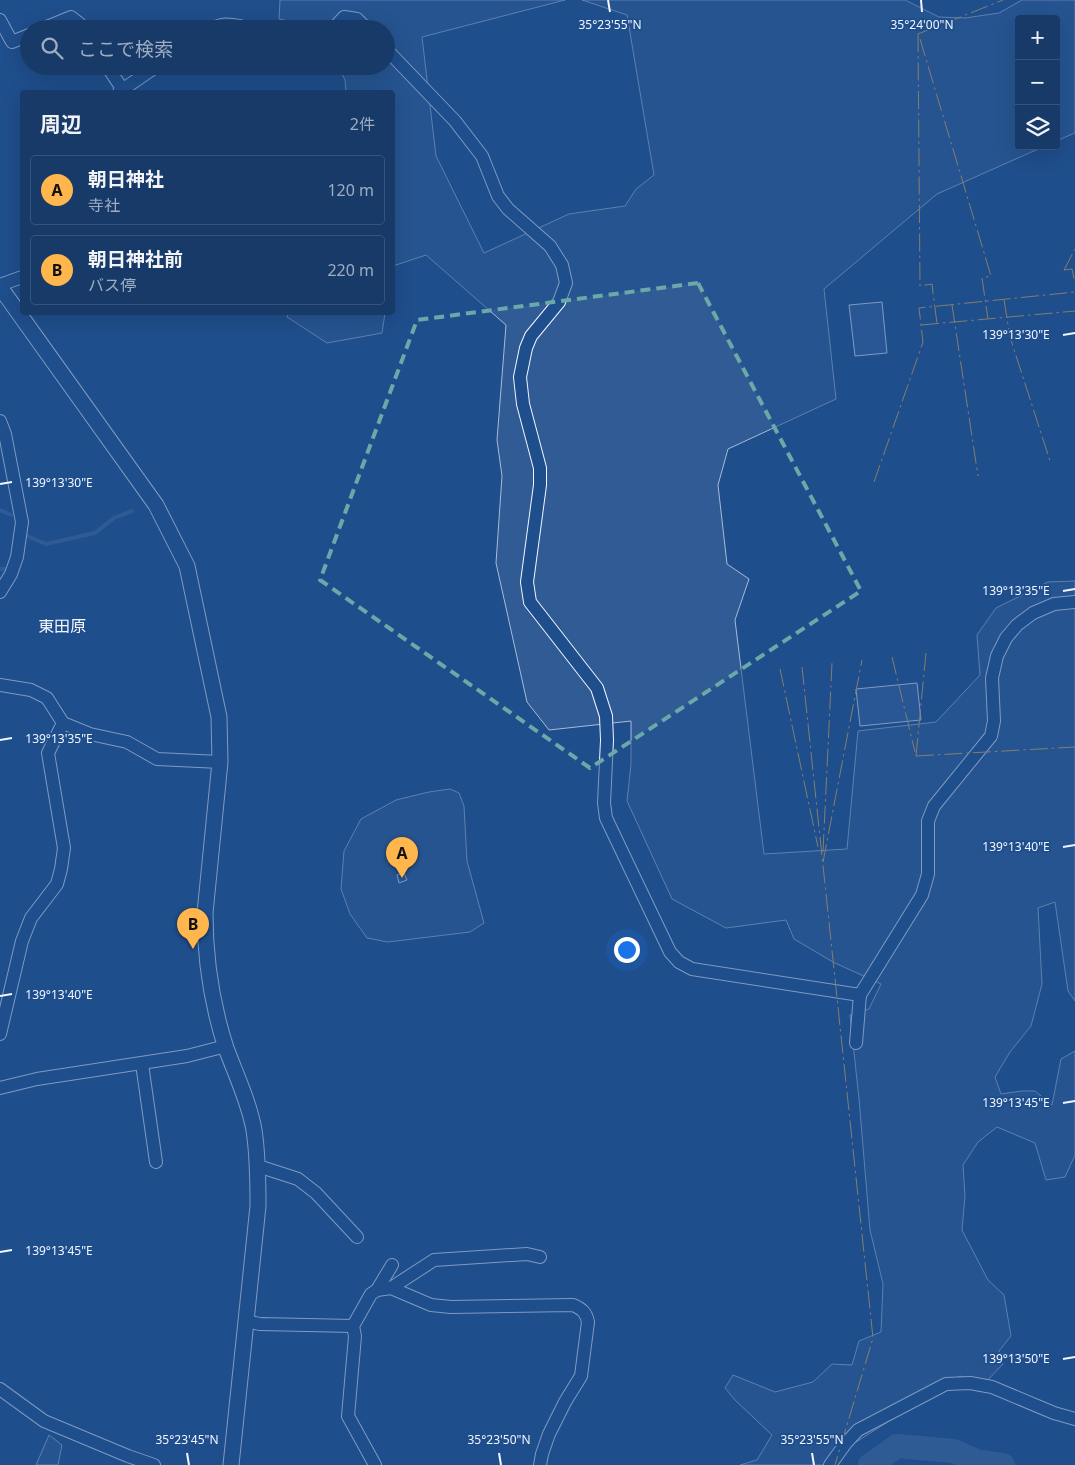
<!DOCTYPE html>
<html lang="ja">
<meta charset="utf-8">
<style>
:root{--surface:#173a69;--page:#20416f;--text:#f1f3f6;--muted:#9eadc0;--line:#36547d;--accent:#ffb74d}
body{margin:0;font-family:"Noto Sans","Noto Sans JP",sans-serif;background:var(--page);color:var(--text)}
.controls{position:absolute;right:15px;top:15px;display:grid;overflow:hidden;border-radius:5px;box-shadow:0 5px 20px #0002}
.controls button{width:45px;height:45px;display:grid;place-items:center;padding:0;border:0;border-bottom:1px solid var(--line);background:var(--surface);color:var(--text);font:25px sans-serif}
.you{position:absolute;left:626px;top:949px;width:18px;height:18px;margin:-12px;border:4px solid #fff;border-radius:50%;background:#1a73e8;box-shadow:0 0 0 8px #1a73e833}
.badge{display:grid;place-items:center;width:32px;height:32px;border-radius:50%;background:var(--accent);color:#111;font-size:16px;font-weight:700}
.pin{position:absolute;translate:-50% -41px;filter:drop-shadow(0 1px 2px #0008)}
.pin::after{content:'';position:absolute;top:26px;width:18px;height:15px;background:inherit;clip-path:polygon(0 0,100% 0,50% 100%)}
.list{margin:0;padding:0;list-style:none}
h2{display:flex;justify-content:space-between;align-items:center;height:65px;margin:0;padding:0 20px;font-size:21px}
h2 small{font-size:16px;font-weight:400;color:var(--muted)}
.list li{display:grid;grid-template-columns:32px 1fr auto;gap:15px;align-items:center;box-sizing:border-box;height:70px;margin:0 10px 10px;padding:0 10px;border:1px solid var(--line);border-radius:5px}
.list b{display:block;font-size:19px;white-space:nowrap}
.list p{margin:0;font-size:16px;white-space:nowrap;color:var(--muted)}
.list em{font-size:16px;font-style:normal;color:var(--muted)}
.icon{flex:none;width:28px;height:28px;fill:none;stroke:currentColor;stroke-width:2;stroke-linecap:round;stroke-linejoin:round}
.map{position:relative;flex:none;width:1075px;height:1465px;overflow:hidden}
.search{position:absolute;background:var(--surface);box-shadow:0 5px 20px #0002;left:20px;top:20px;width:375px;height:55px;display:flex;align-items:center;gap:12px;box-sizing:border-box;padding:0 18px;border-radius:28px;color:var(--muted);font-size:19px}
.panel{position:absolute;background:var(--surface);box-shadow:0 5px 20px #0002;left:20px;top:90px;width:375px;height:225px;border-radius:5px}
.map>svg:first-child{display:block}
</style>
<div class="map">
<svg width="1075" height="1465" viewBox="0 0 1075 1465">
<rect width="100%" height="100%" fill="#1f4e8c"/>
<g fill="#305b95" stroke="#a8bbd7">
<path d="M280 0H565L422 37 436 156 484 253 569 214 625 206 636 189 654 175 627 15 582 0H905L939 17 965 18 999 13 1022 0H1075V133L1056 141V19H1019V146H1045L937 194 824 289 836 399 728 449 718 485 727 564 749 579 735 620 764 854 847 849 858 731 936 722 980 675 977 635 996 608 1048 582 1075 581V1001L1068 991 1055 902 1038 908 1042 984 1031 1026 1010 1052 995 1077 1001 1094 1022 1091H1035L1052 1105 1061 1059 1075 1051V1155L1065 1177 1046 1180 1035 1143 997 1127 978 1142 963 1165 965 1196 962 1230 988 1280 1004 1295 1011 1336 999 1351 1003 1364 984 1384 960 1376 853 1444 836 1465H740L757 1460 772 1435 735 1400 725 1388 733 1375 775 1392 813 1382 832 1364 852 1365 859 1341 881 1332 883 1284 870 1230 859 1099 850 1015 869 1009 881 984 833 962 794 939 786 920 726 928 672 899 627 801 631 764V721L549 730 527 702 496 563 502 476 497 440 506 325 426 255 393 266 392 92H346L345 80 338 66H386V29H320L319 27 279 19Z"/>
<path d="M289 312H385V313L382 333 327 343 287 317Z"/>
<path d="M450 789 459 793 464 806 467 861 484 923 470 932 388 942 367 938 350 914 341 889 344 851 361 819 396 800 429 792Z"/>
<path d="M49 1435 62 1445 58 1465H36Z"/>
</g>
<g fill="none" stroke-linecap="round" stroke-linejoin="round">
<g stroke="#446ba0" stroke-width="4">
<path d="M0 510 11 515"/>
<path d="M27 536 46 544 95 533 114 518 132 511"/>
<path d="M0 569H6"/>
</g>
<path stroke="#446ba0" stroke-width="24" d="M870 1465 897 1446 954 1451 976 1461 1003 1465"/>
</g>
<g fill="#3563a3" stroke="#f2f6ff">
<path d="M882 302 887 353 855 356 849 305Z"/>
<path d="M917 683 921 720 860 726 856 689Z"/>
<path d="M404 873 407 880 399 883 397 875Z"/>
</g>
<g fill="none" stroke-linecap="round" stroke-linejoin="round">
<defs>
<g id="minor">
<path d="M0 20 12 42 29 35"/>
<path d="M42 29 71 17 80 24 83 29"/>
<path d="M212 29C221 23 230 24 240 26L241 29"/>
<path d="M333 29 344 17 357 19 367 29"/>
<path d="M386 49 455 121 482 156 498 196 508 209 550 246 562 265 566 283 559 302 531 336 526 348 520 377 523 404 540 468V485L527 582 530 602 597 688 606 716 607 740 604 803 606 818 670 952 679 962 692 969 860 995"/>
<path d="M107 66 123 90"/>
<path d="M119 92 157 66"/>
<path d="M0 285 22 277"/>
<path d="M0 421 5 434 22 522 17 557 11 574 0 592"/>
<path d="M0 685 31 690 47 698 63 723 90 734 127 742 157 759 220 762"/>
<path d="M0 1034 22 941 31 918 57 884 61 869 64 848 48 753 63 723"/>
<path d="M856 1043 860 995 922 895 928 874V821L934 806 991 736 994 721 992 678 997 656 1006 638 1017 625 1033 613 1054 604 1075 602"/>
<path d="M142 1064 156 1162"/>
<path d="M0 1088 37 1079 187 1056 226 1046"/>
<path d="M258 1166 298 1179 316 1193 357 1237"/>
<path d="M391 1288 431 1305 451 1307 573 1305C582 1309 586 1312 588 1322L581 1376 565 1402 549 1434 542 1454 540 1465"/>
<path d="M377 1290 392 1265"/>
<path d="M245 1321 260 1324 353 1326"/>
<path d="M0 1389 44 1421 128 1456 154 1465"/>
<path d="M375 1465 348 1416 355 1336 353 1326 371 1294 377 1290 391 1288 434 1260 527 1254 540 1257"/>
<path d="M830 1465 846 1443 858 1430 946 1384 970 1383 992 1387 1054 1413 1075 1419"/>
</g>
<path id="tertiary" d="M0 287 156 505 187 566 219 717 220 762 205 913C205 958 212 1005 226 1048 236 1075 249 1102 254 1130 258 1156 258 1181 258 1206L231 1465"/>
</defs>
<use href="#minor" stroke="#f2f6ff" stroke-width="14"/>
<use href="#tertiary" stroke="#f2f6ff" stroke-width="17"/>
<use href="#minor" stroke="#1f4e8c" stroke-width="12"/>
<use href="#tertiary" stroke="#1f4e8c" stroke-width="15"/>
<g stroke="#ffb74d" stroke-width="1" stroke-dasharray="18 4 2.5 4" stroke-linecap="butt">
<path d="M918 34 920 286 932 284 937 324"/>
<path d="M918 34 1003 0"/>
<path d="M920 39 991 276 982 278 988 319"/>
<path d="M1064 270 1075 249"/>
<path d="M1064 270 1072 269 1075 283"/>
<path d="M1004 300 1010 337 1051 464"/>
<path d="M952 305 978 476"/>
<path d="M921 325 1075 311"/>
<path d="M874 482 923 342 919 308 1075 292"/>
<path d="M892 657 915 752"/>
<path d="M802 667 873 1338 835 1465"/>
<path d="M780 669 818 847"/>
<path d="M916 756 1075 747"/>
<path d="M916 756 926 653"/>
<path d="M823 852 832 663"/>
<path d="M823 862 862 660"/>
</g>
</g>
<path d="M0 0H1075V1465H0ZM698 283 861 591 590 768 320 580 417 320Z" fill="#1f4e8c" fill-opacity=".55" fill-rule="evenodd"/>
<path fill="none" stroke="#6aa9a8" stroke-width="4" stroke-dasharray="10 6" stroke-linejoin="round" d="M698 283 861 591 590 768 320 580 417 320Z"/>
<path fill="none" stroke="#f2f6ff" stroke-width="2" d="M608 0 610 12M921 0 922 12M1063 335 1075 333M0 484 12 482M1063 591 1075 589M0 740 12 738M1063 847 1075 845M0 996 12 994M1063 1103 1075 1101M0 1252 12 1250M1063 1359 1075 1357M187 1453 189 1465M499 1453 501 1465M812 1453 814 1465"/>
<g text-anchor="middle" stroke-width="4" stroke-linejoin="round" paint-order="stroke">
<g font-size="16" fill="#f2f6ff" stroke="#1f4e8c">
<text x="62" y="632">東田原</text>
</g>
</g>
<g font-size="12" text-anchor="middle" fill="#f2f6ff" stroke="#1f4e8c" stroke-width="4" stroke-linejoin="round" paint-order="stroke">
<text x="610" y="29">35°23'55"N</text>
<text x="922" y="29">35°24'00"N</text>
<text x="1016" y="339">139°13'30"E</text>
<text x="59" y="487">139°13'30"E</text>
<text x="1016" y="595">139°13'35"E</text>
<text x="59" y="743">139°13'35"E</text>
<text x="1016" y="851">139°13'40"E</text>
<text x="59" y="999">139°13'40"E</text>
<text x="1016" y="1107">139°13'45"E</text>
<text x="59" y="1255">139°13'45"E</text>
<text x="1016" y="1363">139°13'50"E</text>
<text x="187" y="1444">35°23'45"N</text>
<text x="499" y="1444">35°23'50"N</text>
<text x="812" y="1444">35°23'55"N</text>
</g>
</svg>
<div class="controls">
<button>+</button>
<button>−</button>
<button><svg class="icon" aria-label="layers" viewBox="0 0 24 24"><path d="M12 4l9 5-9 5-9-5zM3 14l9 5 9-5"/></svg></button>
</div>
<div class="you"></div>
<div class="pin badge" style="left:402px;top:878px">A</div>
<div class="pin badge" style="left:193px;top:949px">B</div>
<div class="search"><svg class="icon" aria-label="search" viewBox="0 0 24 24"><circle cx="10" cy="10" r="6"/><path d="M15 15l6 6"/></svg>ここで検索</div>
<section class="panel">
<h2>周辺<small>2件</small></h2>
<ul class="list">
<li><span class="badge">A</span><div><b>朝日神社</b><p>寺社</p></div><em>120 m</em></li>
<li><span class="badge">B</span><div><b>朝日神社前</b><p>バス停</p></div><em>220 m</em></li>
</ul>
</section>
</div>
